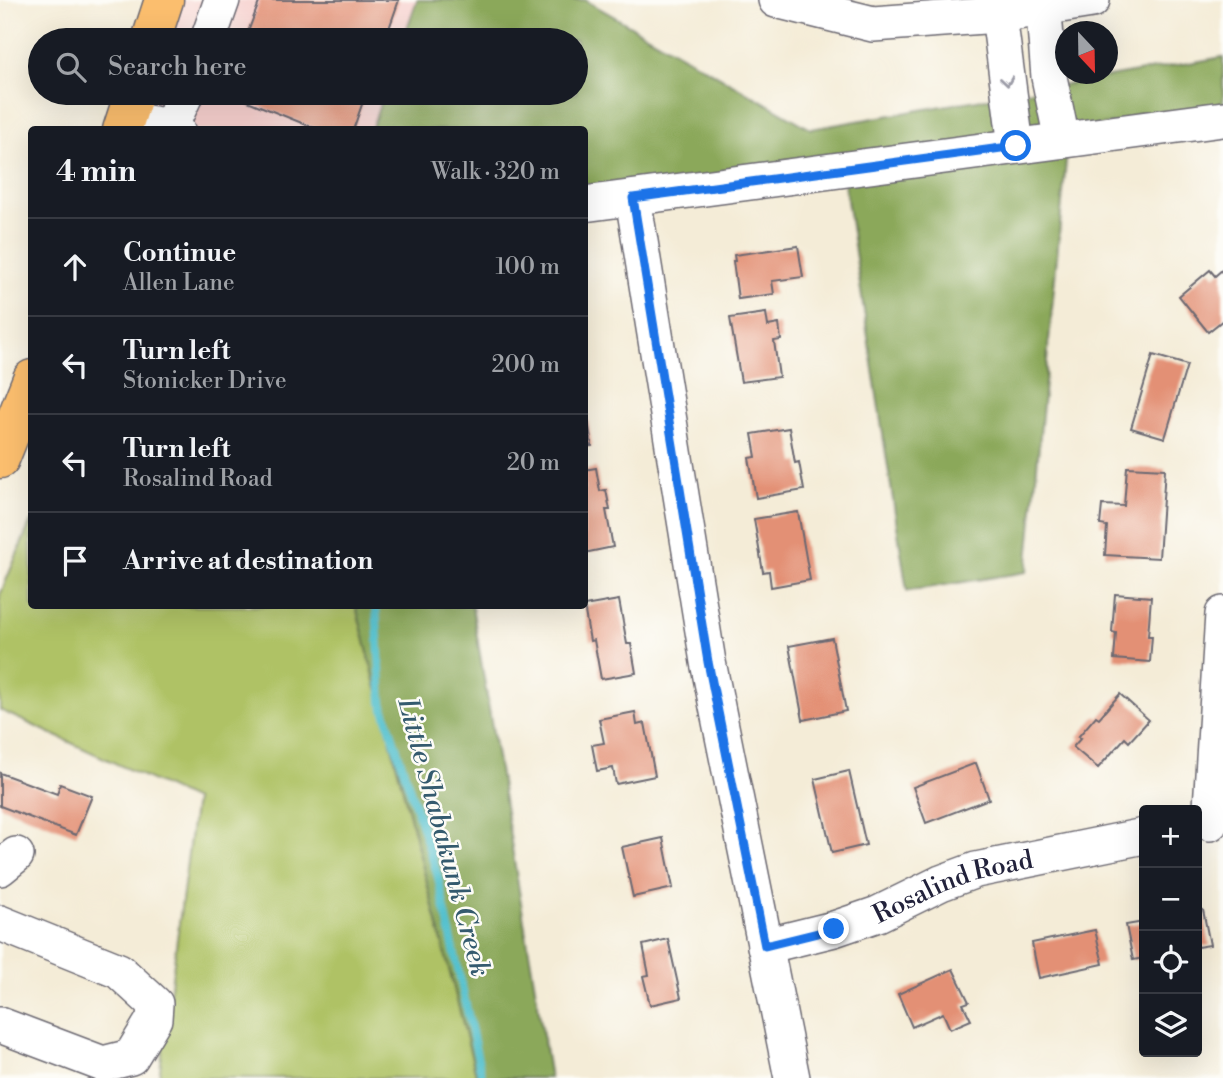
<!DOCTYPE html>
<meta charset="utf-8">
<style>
:root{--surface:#171b24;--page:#20242c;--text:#f1f3f6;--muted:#9ea1a6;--line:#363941}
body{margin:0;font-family:"Libre Bodoni",serif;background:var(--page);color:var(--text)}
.controls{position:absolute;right:21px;bottom:21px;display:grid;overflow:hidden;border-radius:7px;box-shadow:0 7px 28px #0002}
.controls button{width:63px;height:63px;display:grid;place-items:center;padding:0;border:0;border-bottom:2px solid var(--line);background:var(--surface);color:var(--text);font:35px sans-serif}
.compass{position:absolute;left:1055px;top:21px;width:63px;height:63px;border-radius:50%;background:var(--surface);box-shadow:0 7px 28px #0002;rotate:158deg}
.stop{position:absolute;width:21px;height:21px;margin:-16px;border:5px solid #1a73e8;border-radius:50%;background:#fff}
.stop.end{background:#1a73e8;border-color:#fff;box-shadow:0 2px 7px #0008}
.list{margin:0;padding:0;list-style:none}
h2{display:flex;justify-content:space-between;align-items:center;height:91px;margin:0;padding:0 28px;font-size:30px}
h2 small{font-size:23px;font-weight:400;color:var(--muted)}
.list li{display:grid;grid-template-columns:46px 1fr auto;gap:21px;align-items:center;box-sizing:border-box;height:98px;padding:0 28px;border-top:2px solid var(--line)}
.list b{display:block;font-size:26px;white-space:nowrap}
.list p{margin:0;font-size:23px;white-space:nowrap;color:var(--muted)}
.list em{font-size:23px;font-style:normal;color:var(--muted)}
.icon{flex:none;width:38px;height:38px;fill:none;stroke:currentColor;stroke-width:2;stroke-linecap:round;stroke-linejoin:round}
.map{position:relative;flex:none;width:1223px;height:1078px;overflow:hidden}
.search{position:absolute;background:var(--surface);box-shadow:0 7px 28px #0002;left:28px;top:28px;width:560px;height:77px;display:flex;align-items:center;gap:18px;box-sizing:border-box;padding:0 24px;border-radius:38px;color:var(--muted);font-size:26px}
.panel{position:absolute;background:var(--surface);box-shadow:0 7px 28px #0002;left:28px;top:126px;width:560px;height:483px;border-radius:7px}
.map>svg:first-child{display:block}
</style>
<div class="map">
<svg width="1223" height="1078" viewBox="0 0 1223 1078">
<rect width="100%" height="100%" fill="#fdfcf7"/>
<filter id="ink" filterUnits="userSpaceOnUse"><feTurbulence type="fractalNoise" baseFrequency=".0143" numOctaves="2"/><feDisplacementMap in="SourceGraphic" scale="14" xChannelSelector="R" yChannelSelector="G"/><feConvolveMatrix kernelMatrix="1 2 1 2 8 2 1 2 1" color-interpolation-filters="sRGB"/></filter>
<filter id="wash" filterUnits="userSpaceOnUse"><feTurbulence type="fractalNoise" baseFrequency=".00686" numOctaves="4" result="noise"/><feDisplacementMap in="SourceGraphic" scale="28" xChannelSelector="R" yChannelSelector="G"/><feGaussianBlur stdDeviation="1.57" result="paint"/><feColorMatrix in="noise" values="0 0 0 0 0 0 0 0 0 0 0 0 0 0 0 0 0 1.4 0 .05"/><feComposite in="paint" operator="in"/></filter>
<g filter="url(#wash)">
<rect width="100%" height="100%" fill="#f4ecd7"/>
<g fill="#f7d0ce">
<path d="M164 0H417L403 40H151Z"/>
<path d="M134 93H384L371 129 122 130Z"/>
</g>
<path fill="#afc265" stroke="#687250" stroke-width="2" d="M31 521 32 606H356L477 1078H159L195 800 0 710V595Z"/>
<g fill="#8ba85a" stroke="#56654a" stroke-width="2">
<path d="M417 0H585L811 129 1223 57V108L1069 130 1027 572 907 591 841 161 585 197 584 130H371L384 93H576V40H403Z"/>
<path d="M356 606H472L550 1078H477Z"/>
</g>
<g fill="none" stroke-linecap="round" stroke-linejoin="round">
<path stroke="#55c1ce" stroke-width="8" d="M376 606 382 703 437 873 482 1078"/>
</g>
<g id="blocks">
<g fill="#e39075">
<path d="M260 0H399L385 40H245Z"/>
<path d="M228 93H366L353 130H319Z"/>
<path d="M798 246 803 277 772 281 774 294 738 299 733 261H735L734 255Z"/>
<path d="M1223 269V320L1208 332 1179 296 1210 270 1215 276Z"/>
<path d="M766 313 768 326 779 324 781 340 774 341 779 377 741 382 730 318Z"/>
<path d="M1153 355 1187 365 1165 438 1131 428Z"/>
<path d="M584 408H586L592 446 584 447Z"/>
<path d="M789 428 795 463 799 462 804 490 756 498 749 458 756 457 752 434Z"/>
<path d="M1127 467 1165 469 1159 558 1105 555 1107 526 1100 525 1102 505 1124 506Z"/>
<path d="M596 468 600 491 606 490 610 510H606L613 547 584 553V470Z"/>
<path d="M798 512 810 580 771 587 769 571 763 572 754 519Z"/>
<path d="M1115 594 1151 597 1148 636H1152L1150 662 1114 659 1116 633 1112 632Z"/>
<path d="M619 600 627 644H631L636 673 601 679 594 640 590 641 584 606Z"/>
<path d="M832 638 846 711 803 720 789 646Z"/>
<path d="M1120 694 1149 720 1129 742 1125 738 1098 768 1073 747 1081 738 1078 737 1096 716 1099 718Z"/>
<path d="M635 712 637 725 645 723 655 776 616 784 613 768 597 771 592 745 604 743 599 719Z"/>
<path d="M976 763 989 799 926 823 913 787Z"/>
<path d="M849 771 866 845 832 853 815 779Z"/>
<path d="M0 773 57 794 60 784 92 796 76 835 0 806Z"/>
<path d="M663 838 673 888 633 897 622 847Z"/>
<path d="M1203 910 1210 945 1197 947V911Z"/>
<path d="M1144 922V958L1133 960 1126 925Z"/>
<path d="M1095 930 1103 964 1039 978 1032 943Z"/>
<path d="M668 939 681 998 650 1005 643 976 649 975 643 945Z"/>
<path d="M953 969 969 1002 963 1004 971 1020 950 1029 943 1013 912 1027 898 994Z"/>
</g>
</g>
</g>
<g filter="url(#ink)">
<use href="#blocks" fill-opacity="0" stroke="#6c6972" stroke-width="2"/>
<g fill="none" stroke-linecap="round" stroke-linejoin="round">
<defs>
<g id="minor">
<path d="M776 0 873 24 998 15 1092 0"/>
<path d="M997 0 1016 146"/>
<path d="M1043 0 1049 77 1062 140"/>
<path d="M208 40 222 0"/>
<path d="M125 119 170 127 177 130"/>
<path d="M170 127 186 93"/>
<path d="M633 198 708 662 792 1078"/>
<path d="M584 204 1223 119"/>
<path d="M1210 823 1223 614"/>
<path d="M0 868 16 855"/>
<path d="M0 923 119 971 155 1004 154 1019 131 1057 103 1064 0 1025"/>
<path id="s1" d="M765 946 834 929 878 914 941 883 976 870 1144 836"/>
</g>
<g id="major">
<path d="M151 40 164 0"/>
<path d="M122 130 134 93"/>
<path d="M0 459 32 379"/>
</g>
</defs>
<use href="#minor" stroke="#6c6972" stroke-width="38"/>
<use href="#major" stroke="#6c6972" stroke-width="41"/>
<use href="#minor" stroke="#fff" stroke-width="35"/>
<use href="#major" stroke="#fbbe6e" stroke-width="38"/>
</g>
<defs><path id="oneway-chevron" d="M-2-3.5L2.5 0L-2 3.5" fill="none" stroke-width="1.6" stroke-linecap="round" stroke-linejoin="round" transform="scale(1.75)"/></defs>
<use stroke="#9c9ca7" href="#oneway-chevron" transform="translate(1007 81) rotate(82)"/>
</g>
<g fill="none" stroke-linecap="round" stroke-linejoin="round" filter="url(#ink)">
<path stroke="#1a73e8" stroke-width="9" d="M834 929 765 946 708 662 633 198 1016 146"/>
</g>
<g text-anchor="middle" stroke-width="5" stroke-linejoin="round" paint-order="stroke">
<g font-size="26" fill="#22223b" stroke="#fdfcf7">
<text dy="9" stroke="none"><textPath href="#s1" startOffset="198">Rosalind Road</textPath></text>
</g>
<g font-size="28" font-style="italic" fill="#345a6e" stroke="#fdfcf7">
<text transform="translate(445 837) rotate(75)" y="10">Little Shabakunk Creek</text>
</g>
</g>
</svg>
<div class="controls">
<button>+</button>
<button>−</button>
<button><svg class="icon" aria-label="locate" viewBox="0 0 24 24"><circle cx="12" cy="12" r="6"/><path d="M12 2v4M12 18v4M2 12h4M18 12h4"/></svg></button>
<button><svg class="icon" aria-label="layers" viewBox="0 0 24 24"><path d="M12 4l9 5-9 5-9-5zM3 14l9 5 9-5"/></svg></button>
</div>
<svg class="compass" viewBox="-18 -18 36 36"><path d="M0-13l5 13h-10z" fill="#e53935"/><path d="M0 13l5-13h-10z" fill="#9ea1a6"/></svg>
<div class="stop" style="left:1016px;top:146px"></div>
<div class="stop end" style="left:834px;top:929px"></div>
<div class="search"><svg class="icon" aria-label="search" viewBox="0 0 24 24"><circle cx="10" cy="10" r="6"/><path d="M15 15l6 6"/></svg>Search here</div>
<section class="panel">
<h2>4 min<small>Walk · 320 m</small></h2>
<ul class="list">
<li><svg class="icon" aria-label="ahead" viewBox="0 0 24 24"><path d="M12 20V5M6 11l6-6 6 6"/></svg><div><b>Continue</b><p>Allen Lane</p></div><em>100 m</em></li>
<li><svg class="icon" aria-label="left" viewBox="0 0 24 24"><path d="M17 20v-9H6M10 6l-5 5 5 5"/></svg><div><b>Turn left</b><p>Stonicker Drive</p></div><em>200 m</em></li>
<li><svg class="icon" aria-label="left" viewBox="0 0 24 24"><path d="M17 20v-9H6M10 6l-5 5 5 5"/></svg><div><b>Turn left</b><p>Rosalind Road</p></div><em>20 m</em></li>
<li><svg class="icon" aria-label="arrive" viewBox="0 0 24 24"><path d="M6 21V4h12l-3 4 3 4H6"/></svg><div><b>Arrive at destination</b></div></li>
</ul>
</section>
</div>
